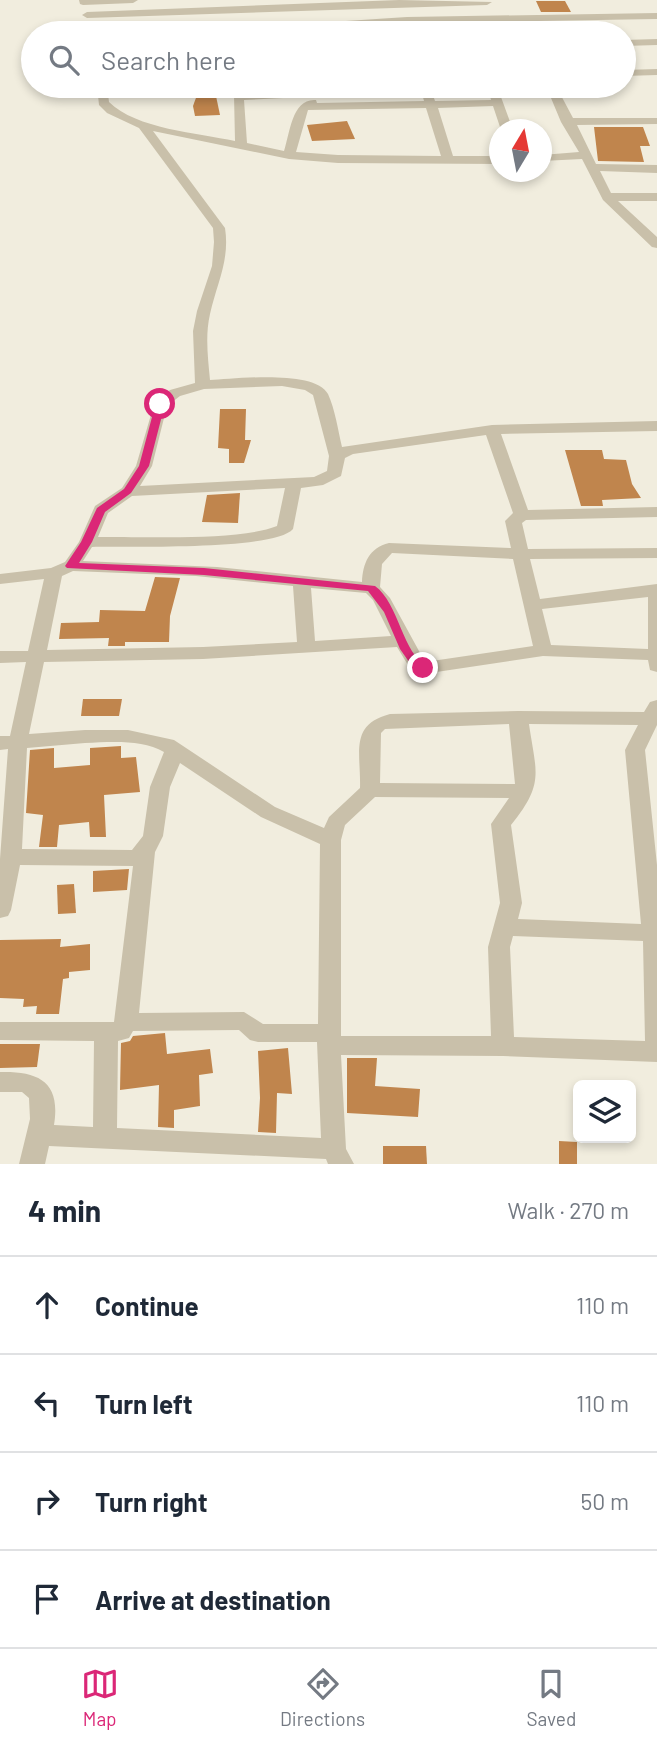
<!DOCTYPE html>
<meta charset="utf-8">
<style>
:root{--surface:#fff;--page:#f2f2f3;--text:#1f2937;--muted:#747a83;--line:#e0e1e3;--accent:#db2777}
body{margin:0;font-family:Barlow,sans-serif;background:var(--page);color:var(--text)}
.controls{position:absolute;right:21px;bottom:21px;display:grid;overflow:hidden;border-radius:10px;box-shadow:0 4px 10px #0003}
.controls button{width:63px;height:63px;display:grid;place-items:center;padding:0;border:0;border-bottom:2px solid var(--line);background:var(--surface);color:var(--text);font:35px sans-serif}
.compass{position:absolute;left:489px;top:119px;width:63px;height:63px;border-radius:50%;background:var(--surface);box-shadow:0 4px 10px #0003;rotate:10deg}
.stop{position:absolute;width:21px;height:21px;margin:-16px;border:5px solid #db2777;border-radius:50%;background:#fff}
.stop.end{background:#db2777;border-color:#fff;box-shadow:0 2px 7px #0008}
.list{margin:0;padding:0;list-style:none}
h2{display:flex;justify-content:space-between;align-items:center;height:91px;margin:0;padding:0 28px;font-size:30px}
h2 small{font-size:23px;font-weight:400;color:var(--muted)}
.list li{display:grid;grid-template-columns:46px 1fr auto;gap:21px;align-items:center;box-sizing:border-box;height:98px;padding:0 28px;border-top:2px solid var(--line)}
.list b{display:block;font-size:26px;white-space:nowrap}
.list em{font-size:23px;font-style:normal;color:var(--muted)}
.icon{flex:none;width:38px;height:38px;fill:none;stroke:currentColor;stroke-width:2;stroke-linecap:round;stroke-linejoin:round}
.map{position:relative;flex:none;width:657px;height:1164px;overflow:hidden}
.search{position:absolute;background:var(--surface);box-shadow:0 4px 10px #0003;left:21px;right:21px;top:21px;height:77px;display:flex;align-items:center;gap:18px;box-sizing:border-box;padding:0 24px;border-radius:38px;color:var(--muted);font-size:26px}
.sheet{height:483px;background:var(--surface)}
nav{display:flex;justify-content:space-around;align-items:center;box-sizing:border-box;height:98px;border-top:2px solid var(--line);background:var(--surface);font-size:19px;color:var(--muted)}
nav a{display:grid;justify-items:center;gap:4px}
nav .on{color:var(--accent)}
.map>svg:first-child{display:block}
</style>
<div class="map">
<svg width="657" height="1164" viewBox="0 0 657 1164">
<rect width="100%" height="100%" fill="#f1edde"/>
<g fill="#c0854d">
<path d="M536 1H565L571 12H541Z"/>
<path d="M197 95 216 96 220 115 195 116 193 106Z"/>
<path d="M347 121 355 139 312 141 307 125Z"/>
<path d="M594 127H643L650 146H640L644 162 598 161Z"/>
<path d="M220 409H246L245 440H251L244 463H229V449L218 448Z"/>
<path d="M565 450H602L604 459 626 460 632 484 641 498 602 500 603 506H581Z"/>
<path d="M240 493 238 523 202 522 207 495Z"/>
<path d="M155 577 180 578 170 616 169 642H125V646H108L109 638 59 639 61 623 99 622 100 610 145 611Z"/>
<path d="M83 699H122L119 716H81Z"/>
<path d="M121 746V758L136 757 140 792 104 795 106 837H90L89 822 59 825 57 847H39L43 815 26 813 30 750 54 748V768L90 765V748Z"/>
<path d="M129 869 127 890 93 892V871Z"/>
<path d="M74 884 76 913 58 914 57 885Z"/>
<path d="M61 939 60 947 90 944V970L69 972V978L63 979 59 1014H36L37 1006 23 1007 24 999 0 998V940Z"/>
<path d="M165 1033 167 1054 210 1049 213 1073 199 1075 200 1106 174 1110V1128L158 1127 159 1085 120 1090 121 1043 130 1041 133 1036Z"/>
<path d="M0 1044H40L37 1067 0 1068Z"/>
<path d="M288 1048 292 1094 277 1093 276 1133 258 1132 260 1098 258 1051Z"/>
<path d="M347 1058H377L375 1086 420 1089 418 1117 347 1113Z"/>
<path d="M559 1141 577 1142V1164H559Z"/>
<path d="M383 1146H426L427 1164H383Z"/>
</g>
<g fill="none" stroke-linecap="round" stroke-linejoin="round">
<g fill="#c9c0aa" fill-rule="evenodd">
<path d="M79 0H138L133 3 83 5 80 4Z"/>
<path d="M399 0 492 2 487 5 87 18 82 15 87 12Z"/>
<path d="M657 13V19L407 23 250 33 217 32 222 29 407 17Z"/>
<path d="M657 39V45L624 46V40Z"/>
<path d="M657 69V75L624 76V70Z"/>
<path d="M97 86H107L109 102C136 129 198 133 235 141L234 95 326 91V95L322 96 244 100 247 143 284 151C290 133 292 98 316 100L317 103 424 101 420 86H430L435 101 491 100 487 86H497L513 130H501L493 106 438 108 453 156H500V164L338 163 289 159 153 131 225 228C230 260 217 283 210 314 205 336 208 358 210 380 234 379 315 369 328 394 335 409 338 430 342 447L492 425 657 421V431L501 434 528 510 657 507V517L526 520 522 523 528 549 657 548V558L530 559 540 599 657 584V672L650 670 648 660 543 656 423 674 411 670 397 647 203 659 44 662 29 734 85 730H128L174 740 275 807 324 828 329 817 360 788C361 752 349 725 390 714L518 711 644 712 650 702 657 700V725L645 750 657 865V1062L503 1056 341 1055 346 1149 354 1164H328L326 1159 49 1146 45 1164H19L30 1119 29 1098 22 1092H0V1072C39 1071 61 1082 54 1125L93 1127 94 1041 0 1040V1022H114L133 866 20 865 11 910 8 916 0 918V859L8 749 0 750V736H10L26 662 0 663V651H28L44 579 0 584V574L51 568 65 562 79 542 95 506 122 488 136 466 155 401 170 390 195 383 193 331 197 311 212 266 214 242 213 228 139 128 107 113 99 105ZM426 108 441 156 338 155 296 152 308 110ZM282 386 305 390 313 395 329 456 327 471 314 477 140 486 152 466 167 406 180 396 204 389ZM486 435 513 513 505 521 511 548 389 543C369 548 363 563 362 582L217 567 83 561 92 547C127 546 274 551 293 529L301 488 323 485 341 476 345 458 353 454ZM285 488 277 526C236 542 145 536 98 537L108 513 132 496ZM392 553 513 559 533 646 425 662 390 598 380 587 382 564ZM73 571 196 576 293 586 297 642 203 647 47 650 62 576ZM311 588 366 593 373 600 391 636 315 641ZM648 597V649L551 645 542 609ZM509 724 515 784 380 783 381 733 385 729ZM529 724 638 725 625 750 641 924 518 919 522 903 511 825C545 783 536 773 529 724ZM85 743C110 742 142 739 164 752L150 787 143 836 132 850 22 849 27 748ZM180 763 261 817 320 844 318 1024H263L244 1012 139 1013 155 852 163 836 170 787ZM375 797 509 798 491 824 500 903 488 947 491 1036H341V840L345 825ZM513 936 643 941 645 1041 514 1037 510 947ZM239 1030 250 1040 258 1042H317L321 1138 117 1128 118 1041 129 1038 133 1031Z"/>
<path d="M546 86H556L573 118H657V124L577 125 596 164 657 165V173L600 171 611 193H657V201H618L657 237V248L652 247 603 200 582 159 542 161V155L579 152 561 122Z"/>
</g>
</g>
<path fill="#db2777" d="M156 402 165 404 149 466 131 493 105 512 92 542 79 563 204 568 375 586C399 603 403 656 427 665V671L414 669 400 649 384 612 368 591 204 575 67 568 65 566 81 542 97 508 124 489 139 466Z"/>
</svg>
<div class="controls">
<button><svg class="icon" aria-label="layers" viewBox="0 0 24 24"><path d="M12 4l9 5-9 5-9-5zM3 14l9 5 9-5"/></svg></button>
</div>
<svg class="compass" viewBox="-18 -18 36 36"><path d="M0-13l5 13h-10z" fill="#e53935"/><path d="M0 13l5-13h-10z" fill="#747a83"/></svg>
<div class="stop" style="left:160px;top:404px"></div>
<div class="stop end" style="left:423px;top:668px"></div>
<div class="search"><svg class="icon" aria-label="search" viewBox="0 0 24 24"><circle cx="10" cy="10" r="6"/><path d="M15 15l6 6"/></svg>Search here</div>
</div>
<section class="sheet">
<h2>4 min<small>Walk · 270 m</small></h2>
<ul class="list">
<li><svg class="icon" aria-label="ahead" viewBox="0 0 24 24"><path d="M12 20V5M6 11l6-6 6 6"/></svg><div><b>Continue</b></div><em>110 m</em></li>
<li><svg class="icon" aria-label="left" viewBox="0 0 24 24"><path d="M17 20v-9H6M10 6l-5 5 5 5"/></svg><div><b>Turn left</b></div><em>110 m</em></li>
<li><svg class="icon" aria-label="right" viewBox="0 0 24 24"><path d="M7 20v-9h11M14 6l5 5-5 5"/></svg><div><b>Turn right</b></div><em>50 m</em></li>
<li><svg class="icon" aria-label="arrive" viewBox="0 0 24 24"><path d="M6 21V4h12l-3 4 3 4H6"/></svg><div><b>Arrive at destination</b></div></li>
</ul>
</section>
<nav>
<a class="on"><svg class="icon" aria-label="map" viewBox="0 0 24 24"><path d="M3 6l6-2 6 2 6-2v14l-6 2-6-2-6 2zM9 4v14M15 6v14"/></svg>Map</a>
<a><svg class="icon" aria-label="directions" viewBox="0 0 24 24"><path d="M12 3l9 9-9 9-9-9zM9 14v-3h6M13 9l2 2-2 2"/></svg>Directions</a>
<a><svg class="icon" aria-label="saved" viewBox="0 0 24 24"><path d="M7 4h10v16l-5-4-5 4z"/></svg>Saved</a>
</nav>
